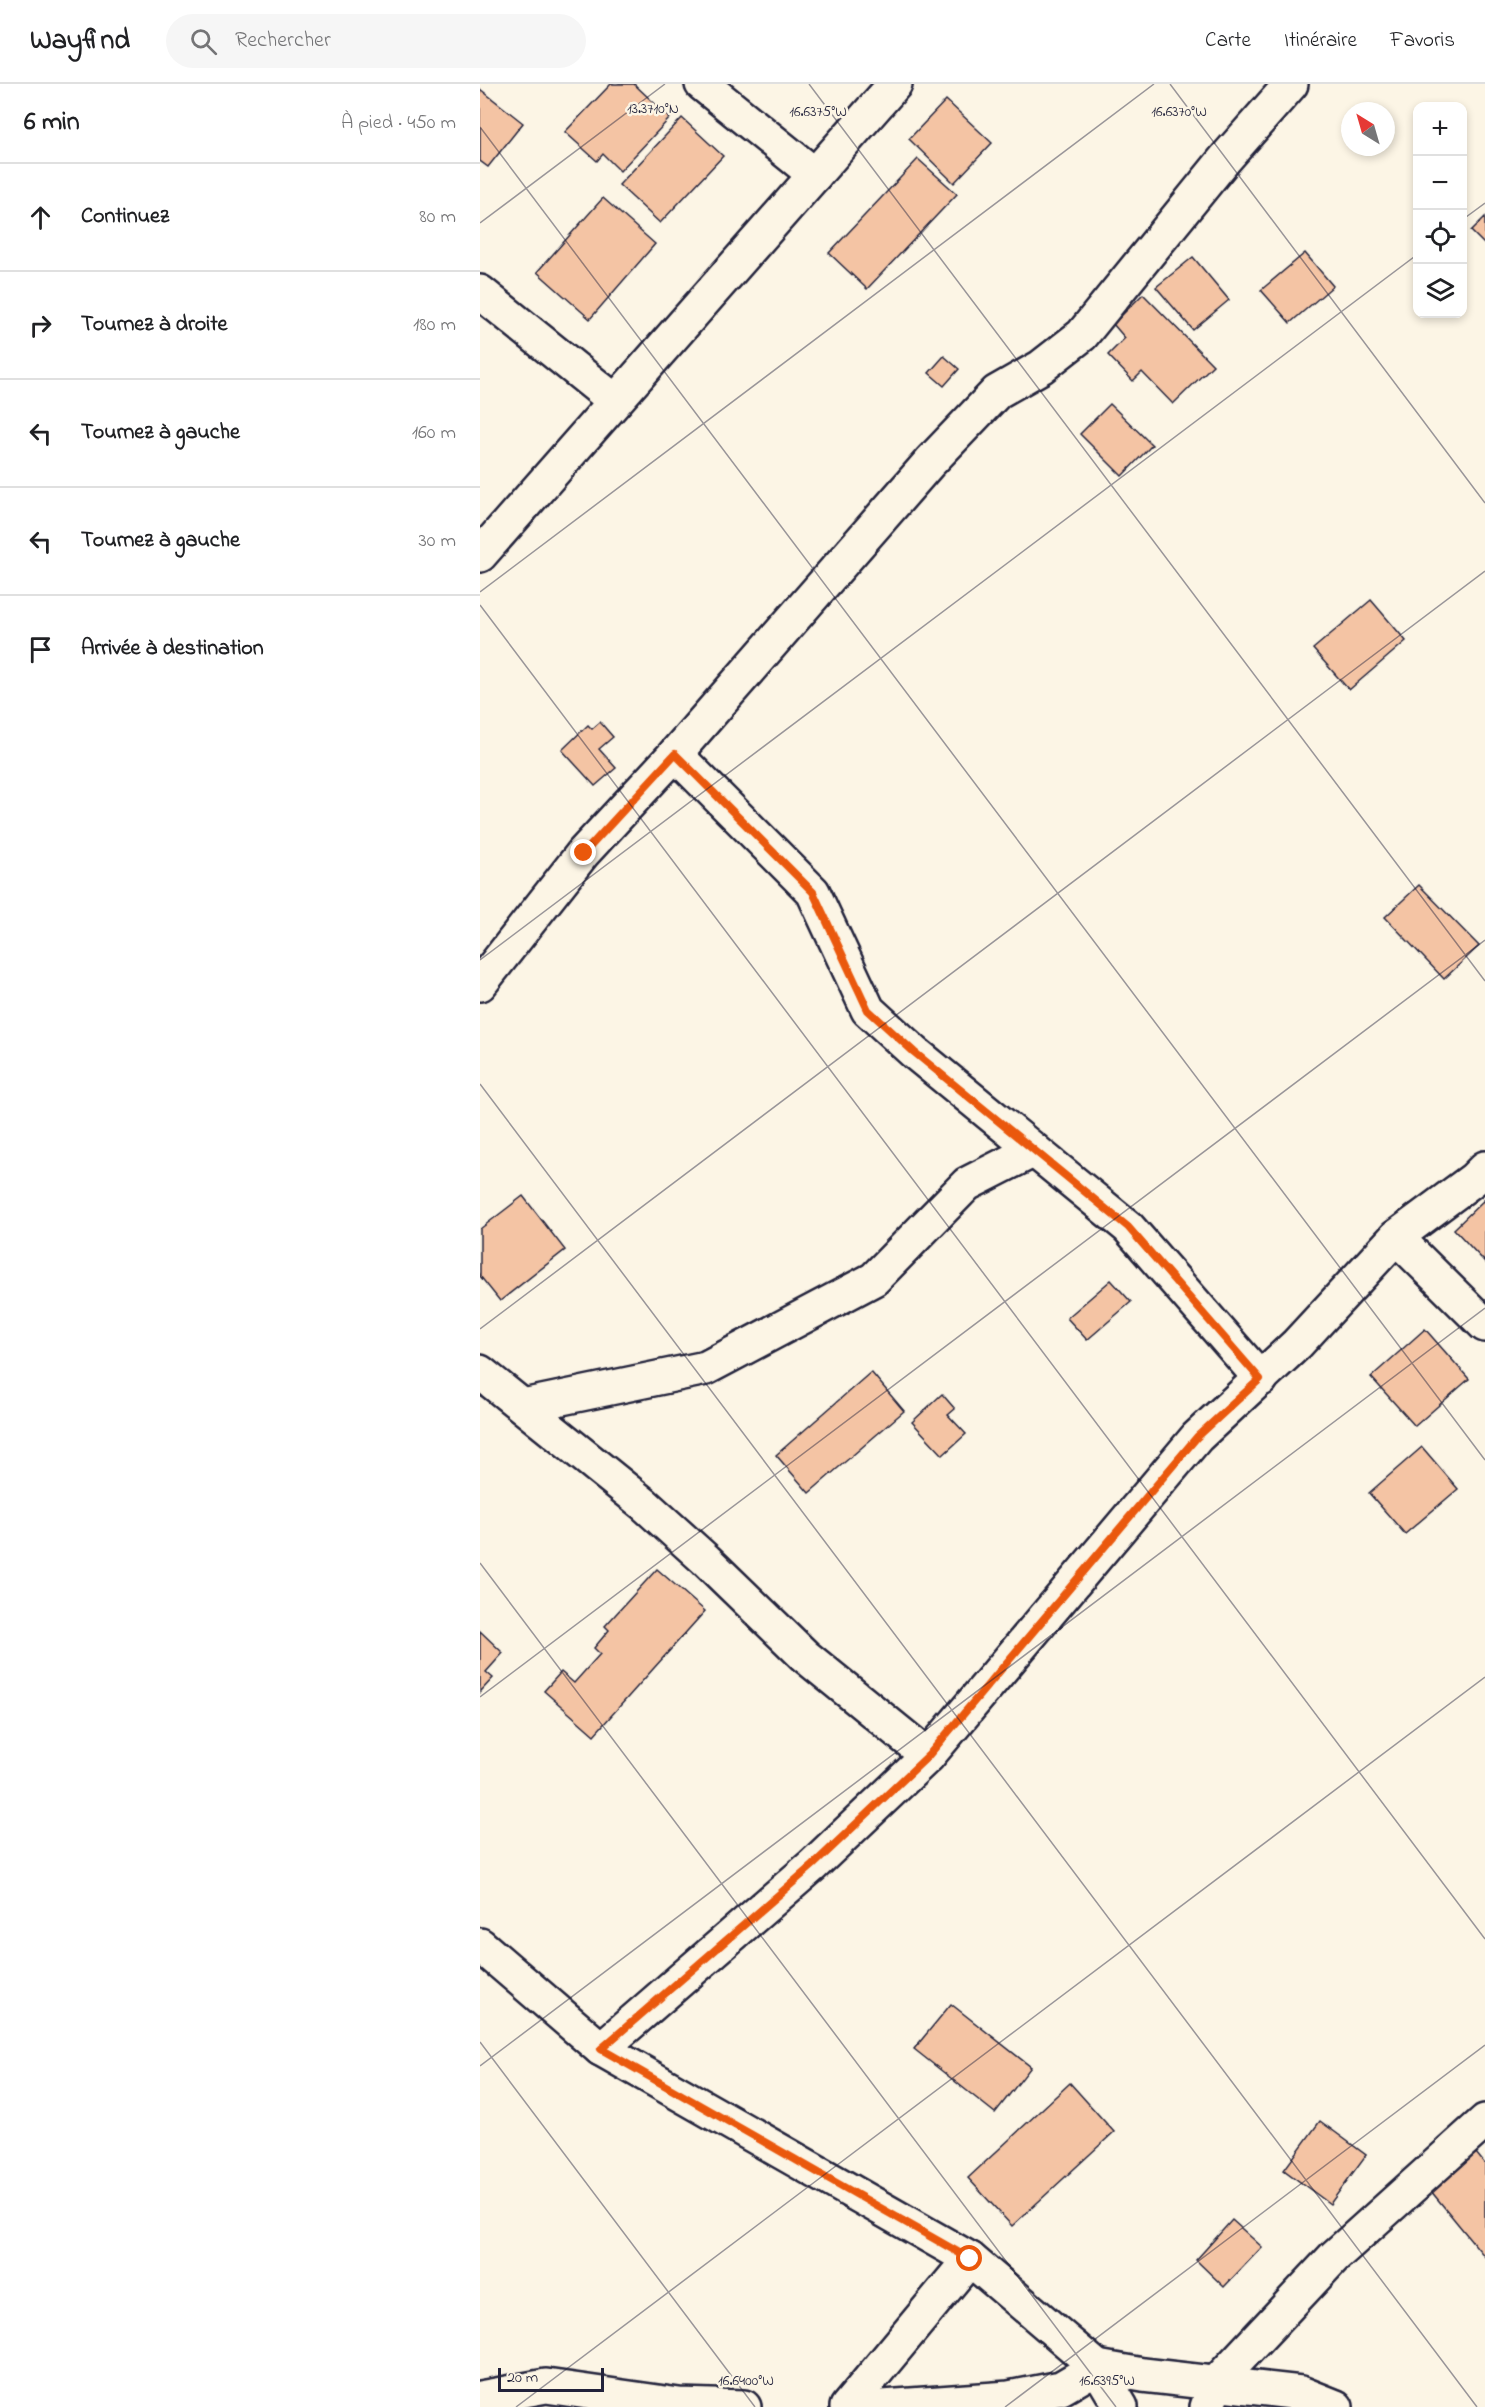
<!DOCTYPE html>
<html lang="fr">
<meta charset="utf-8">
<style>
:root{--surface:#fff;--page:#f6f6f6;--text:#202124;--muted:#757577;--line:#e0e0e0}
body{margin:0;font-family:"Indie Flower",sans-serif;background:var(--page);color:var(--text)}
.controls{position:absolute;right:18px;top:18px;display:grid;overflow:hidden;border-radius:12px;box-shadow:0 3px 9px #0003}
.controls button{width:54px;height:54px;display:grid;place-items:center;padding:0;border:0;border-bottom:2px solid var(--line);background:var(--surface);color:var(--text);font:30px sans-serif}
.compass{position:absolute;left:861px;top:18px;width:54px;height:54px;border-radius:50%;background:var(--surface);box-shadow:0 3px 9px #0003;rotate:323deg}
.scale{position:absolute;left:18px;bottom:15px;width:106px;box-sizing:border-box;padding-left:6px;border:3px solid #22223b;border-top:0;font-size:16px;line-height:21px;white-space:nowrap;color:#22223b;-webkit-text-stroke:4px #fcf5e5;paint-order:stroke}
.stop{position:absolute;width:18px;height:18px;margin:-14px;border:4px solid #ea580c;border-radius:50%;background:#fff}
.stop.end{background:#ea580c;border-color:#fff;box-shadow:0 2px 6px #0008}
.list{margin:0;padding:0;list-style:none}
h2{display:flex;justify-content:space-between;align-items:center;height:78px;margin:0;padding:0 24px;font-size:26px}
h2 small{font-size:20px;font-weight:400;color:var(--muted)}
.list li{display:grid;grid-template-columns:39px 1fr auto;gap:18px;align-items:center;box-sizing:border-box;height:108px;padding:0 24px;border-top:2px solid var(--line)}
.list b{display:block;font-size:22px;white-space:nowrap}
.list em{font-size:20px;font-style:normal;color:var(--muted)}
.icon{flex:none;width:33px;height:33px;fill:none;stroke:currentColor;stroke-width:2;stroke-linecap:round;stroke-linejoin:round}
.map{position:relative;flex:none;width:1005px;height:2323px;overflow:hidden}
header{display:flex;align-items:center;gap:36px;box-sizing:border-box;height:84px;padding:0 30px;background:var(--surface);border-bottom:2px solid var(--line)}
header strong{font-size:28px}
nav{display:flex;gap:33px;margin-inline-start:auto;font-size:21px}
.search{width:420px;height:54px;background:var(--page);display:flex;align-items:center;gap:15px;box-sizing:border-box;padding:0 21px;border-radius:33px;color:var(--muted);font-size:22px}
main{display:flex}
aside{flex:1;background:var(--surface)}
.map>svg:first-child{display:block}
</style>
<header>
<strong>Wayfind</strong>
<div class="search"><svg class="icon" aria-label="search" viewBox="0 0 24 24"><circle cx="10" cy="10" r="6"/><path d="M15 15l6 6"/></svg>Rechercher</div>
<nav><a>Carte</a><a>Itinéraire</a><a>Favoris</a></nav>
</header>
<main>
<aside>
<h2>6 min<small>À pied · 450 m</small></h2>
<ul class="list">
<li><svg class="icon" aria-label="ahead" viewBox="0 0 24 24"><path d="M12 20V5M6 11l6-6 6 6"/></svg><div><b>Continuez</b></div><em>80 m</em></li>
<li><svg class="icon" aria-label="right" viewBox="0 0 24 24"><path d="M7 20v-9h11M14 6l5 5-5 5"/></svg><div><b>Tournez à droite</b></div><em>180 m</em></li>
<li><svg class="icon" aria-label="left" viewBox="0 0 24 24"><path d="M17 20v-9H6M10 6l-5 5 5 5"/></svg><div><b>Tournez à gauche</b></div><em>160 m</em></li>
<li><svg class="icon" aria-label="left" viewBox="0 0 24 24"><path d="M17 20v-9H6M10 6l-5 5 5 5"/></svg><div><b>Tournez à gauche</b></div><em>30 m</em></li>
<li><svg class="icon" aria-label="arrive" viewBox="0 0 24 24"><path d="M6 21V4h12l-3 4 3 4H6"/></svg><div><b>Arrivée à destination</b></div></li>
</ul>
</aside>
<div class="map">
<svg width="1005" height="2323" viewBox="0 0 1005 2323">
<rect width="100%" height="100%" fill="#fcf5e5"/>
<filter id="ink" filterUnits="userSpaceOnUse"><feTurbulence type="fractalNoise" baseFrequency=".0167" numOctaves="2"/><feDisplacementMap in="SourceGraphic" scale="12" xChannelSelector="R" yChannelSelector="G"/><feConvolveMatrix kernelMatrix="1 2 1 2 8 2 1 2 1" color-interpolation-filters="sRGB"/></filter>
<g filter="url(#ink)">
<g fill="#f4c4a4" stroke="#22223b" stroke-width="1.5">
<path d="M131 0H154L190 34 140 87 123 70 117 77 85 48Z"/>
<path d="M0 5 43 39 8 83 0 77Z"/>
<path d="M466 16 512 59 474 99 429 55Z"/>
<path d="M202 34 243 72 180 139 139 101Z"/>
<path d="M438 75 477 110 387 205 349 169Z"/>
<path d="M123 114 175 160 110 235 57 188Z"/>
<path d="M1005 133V161L991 147Z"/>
<path d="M825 169 853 202 810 239 781 206Z"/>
<path d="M713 173 749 216 713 246 676 203Z"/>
<path d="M663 210 733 281 693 320 662 288 653 297 628 271 645 254 633 240Z"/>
<path d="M464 272 479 285 464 302 449 289Z"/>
<path d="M630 320 672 361 642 392 600 350Z"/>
<path d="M891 516 926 557 869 606 833 565Z"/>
<path d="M120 638 133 653 119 665 136 684 115 702 82 666 108 641 112 645Z"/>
<path d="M939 801 999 862 964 895 905 833Z"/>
<path d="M43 1112 85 1166 20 1217 0 1192V1145Z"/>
<path d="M1005 1115V1178L974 1145Z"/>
<path d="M631 1196 651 1218 607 1256 587 1234Z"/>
<path d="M945 1245 989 1295 935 1342 891 1293Z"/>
<path d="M391 1288 424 1327 329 1409 296 1371Z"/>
<path d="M462 1310 475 1325 468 1331 486 1350 463 1371 432 1338Z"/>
<path d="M942 1363 978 1405 925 1450 889 1409Z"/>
<path d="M177 1485 225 1527 114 1651 64 1607 81 1588 94 1599 120 1570 114 1564 129 1546 125 1542Z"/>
<path d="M0 1547 23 1569 6 1588 13 1594 0 1608Z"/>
<path d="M471 1920 551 1983 515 2029 434 1965Z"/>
<path d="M590 1999 634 2048 532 2142 488 2094Z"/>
<path d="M840 2037 886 2071 850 2120 804 2086Z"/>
<path d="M992 2064 1005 2080V2173L946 2101Z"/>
<path d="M752 2136 782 2163 744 2203 716 2176Z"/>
</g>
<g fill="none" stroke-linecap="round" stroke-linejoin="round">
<defs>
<g id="minor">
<path d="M222 0 335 91"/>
<path d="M0 208 135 317"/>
<path d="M0 471 415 0"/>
<path d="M195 670 333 808 388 926 434 968 648 1143 781 1295"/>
<path d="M0 900 103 769 195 670 450 378 517 308 561 283 602 251 745 75 811 0"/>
<path d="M916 1153 1005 1241"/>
<path d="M0 1288 164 1420 226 1476 325 1572 448 1672"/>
<path d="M43 1322 226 1284 394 1195 487 1100 554 1066"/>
<path d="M0 1861 121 1965 490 2175 617 2283 641 2323"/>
<path d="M121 1965 333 1781 448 1672 717 1353 817 1260 916 1153 994 1095 1005 1084"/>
<path d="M0 2314 66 2302 199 2321 264 2323"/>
<path d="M367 2323 490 2175"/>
<path d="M403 2323 529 2314 581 2304 617 2283 663 2291 821 2309 856 2323"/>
<path d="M727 2323 736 2299 855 2172 1005 2037"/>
</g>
</defs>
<use href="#minor" stroke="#22223b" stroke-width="38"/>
<use href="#minor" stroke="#fcf5e5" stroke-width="33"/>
</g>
</g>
<g fill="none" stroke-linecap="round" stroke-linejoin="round" filter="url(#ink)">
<path stroke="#ea580c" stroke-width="8" d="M104 769 195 670 333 808 388 926 434 968 648 1143 780 1295 717 1353 448 1672 333 1781 121 1965 490 2175"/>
</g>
<path fill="none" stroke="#22223b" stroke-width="1.5" stroke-opacity="0.45" d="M329 0 1005 897M690 0 1005 419M0 43 1005 1376M982 136 1005 119M0 139 185 0M0 508 674 0M0 521 1005 1855M0 876 938 170M0 1000 997 2323M0 1245 1005 487M0 1479 636 2323M0 1613 1005 856M0 1958 275 2323M0 1982 1005 1224M36 2323 1005 1593M525 2323 1005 1961"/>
<g font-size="15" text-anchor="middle" fill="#22223b" stroke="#fcf5e5" stroke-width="5" stroke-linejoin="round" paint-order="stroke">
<text x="173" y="29">13.3710°N</text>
<text x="338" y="32">16.6375°W</text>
<text x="699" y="32">16.6370°W</text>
<text x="266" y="2301">16.6400°W</text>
<text x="627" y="2301">16.6395°W</text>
</g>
</svg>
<div class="controls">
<button>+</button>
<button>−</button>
<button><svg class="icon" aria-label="locate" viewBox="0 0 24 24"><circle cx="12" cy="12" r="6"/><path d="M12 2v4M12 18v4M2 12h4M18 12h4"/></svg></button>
<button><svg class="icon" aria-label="layers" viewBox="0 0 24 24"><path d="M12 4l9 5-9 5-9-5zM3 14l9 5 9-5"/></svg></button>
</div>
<svg class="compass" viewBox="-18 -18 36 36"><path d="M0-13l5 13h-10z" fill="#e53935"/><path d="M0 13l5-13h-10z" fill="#757577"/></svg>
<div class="scale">20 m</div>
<div class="stop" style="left:490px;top:2175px"></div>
<div class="stop end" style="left:104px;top:769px"></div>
</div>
</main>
